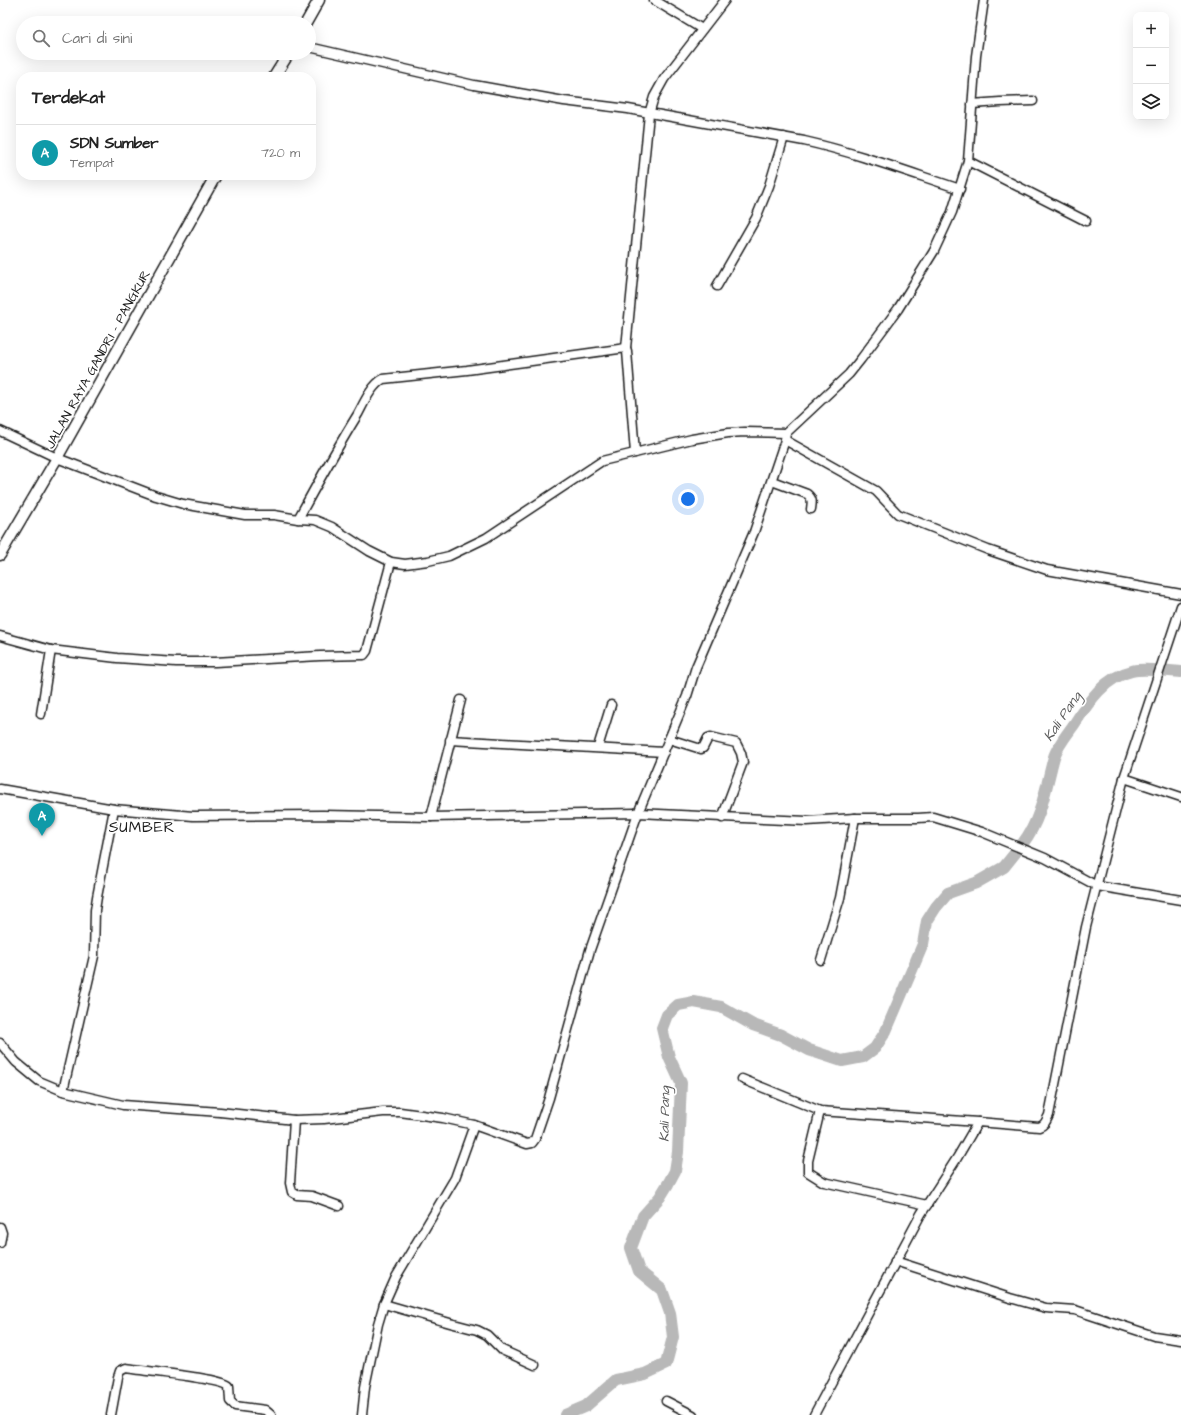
<!DOCTYPE html>
<html lang="id">
<meta charset="utf-8">
<style>
:root{--surface:#fff;--page:#f2f2f2;--text:#222;--muted:#767676;--line:#e0e0e0;--accent:#7c3aed}
body{margin:0;font-family:"Architects Daughter",sans-serif;background:var(--page);color:var(--text)}
.controls{position:absolute;right:12px;top:12px;display:grid;overflow:hidden;border-radius:8px;box-shadow:0 4px 16px #0002}
.controls button{width:36px;height:36px;display:grid;place-items:center;padding:0;border:0;border-bottom:1px solid var(--line);background:var(--surface);color:var(--text);font:20px sans-serif}
.you{position:absolute;left:688px;top:499px;width:14px;height:14px;margin:-10px;border:3px solid #fff;border-radius:50%;background:#1a73e8;box-shadow:0 0 0 6px #1a73e833}
.badge{display:grid;place-items:center;width:26px;height:26px;border-radius:50%;background:var(--accent);color:#fff;font-size:13px;font-weight:700}
.pin{position:absolute;translate:-50% -33px;filter:drop-shadow(0 1px 2px #0008)}
.pin::after{content:'';position:absolute;top:21px;width:14px;height:12px;background:inherit;clip-path:polygon(0 0,100% 0,50% 100%)}
.list{margin:0;padding:0;list-style:none}
h2{display:flex;justify-content:space-between;align-items:center;height:52px;margin:0;padding:0 16px;font-size:17px}
h2 small{font-size:13px;font-weight:400;color:var(--muted)}
.list li{display:grid;grid-template-columns:26px 1fr auto;gap:12px;align-items:center;box-sizing:border-box;height:56px;padding:0 16px;border-top:1px solid var(--line)}
.list b{display:block;font-size:15px;white-space:nowrap}
.list p{margin:0;font-size:13px;white-space:nowrap;color:var(--muted)}
.list em{font-size:13px;font-style:normal;color:var(--muted)}
.icon{flex:none;width:22px;height:22px;fill:none;stroke:currentColor;stroke-width:2;stroke-linecap:round;stroke-linejoin:round}
.map{position:relative;flex:none;width:1181px;height:1415px;overflow:hidden}
.search{position:absolute;background:var(--surface);box-shadow:0 4px 16px #0002;left:16px;top:16px;width:300px;height:44px;display:flex;align-items:center;gap:10px;box-sizing:border-box;padding:0 14px;border-radius:22px;color:var(--muted);font-size:15px}
.panel{position:absolute;background:var(--surface);box-shadow:0 4px 16px #0002;left:16px;top:72px;width:300px;height:108px;border-radius:16px}
.map>svg:first-child{display:block}
</style>
<div class="map">
<svg width="1181" height="1415" viewBox="0 0 1181 1415">
<rect width="100%" height="100%" fill="#fff"/>
<filter id="ink" filterUnits="userSpaceOnUse"><feTurbulence type="fractalNoise" baseFrequency=".025" numOctaves="2"/><feDisplacementMap in="SourceGraphic" scale="8" xChannelSelector="R" yChannelSelector="G"/><feConvolveMatrix kernelMatrix="1 2 1 2 8 2 1 2 1" color-interpolation-filters="sRGB"/></filter>
<g filter="url(#ink)">
<g fill="none" stroke-linecap="round" stroke-linejoin="round">
<g stroke="#b8b8b8" stroke-width="12">
<path d="M1023 843C1042 819 1046 785 1054 757 1057 746 1069 732 1075 723 1089 701 1105 677 1132 671 1142 668 1169 671 1181 672"/>
<path d="M565 1415 586 1406 616 1380 645 1374 666 1364 673 1337 670 1313 662 1290 639 1271 631 1248 643 1216 660 1197 668 1184 675 1171 678 1152 681 1083 669 1057 662 1028 667 1015 678 1005 694 1002 721 1007 753 1025 781 1035 809 1050 842 1061 863 1057 875 1048 886 1031 923 944 927 921 936 907 948 893 976 883 1004 867 1016 852"/>
</g>
<defs>
<g id="minor">
<path d="M654 0 702 29"/>
<path d="M309 47 474 85 564 101 628 109 804 141C857 153 908 172 960 189"/>
<path d="M972 104 1000 102 1033 101"/>
<path d="M968 161 1086 221"/>
<path d="M717 286 756 218 769 186 784 137"/>
<path d="M0 431 57 458 156 496 183 504 245 515H274L298 519 315 520 332 527 369 551 391 562 405 564 428 561 449 556 486 538 602 461 692 439 728 433 745 432 786 433"/>
<path d="M785 440 876 491 898 514 988 550 1047 570 1181 594"/>
<path d="M635 453 627 351 626 348 649 114 654 97 664 79 725 0"/>
<path d="M772 481 807 494C813 499 812 502 811 509"/>
<path d="M298 519C317 484 337 448 358 414 364 403 371 386 383 379L467 370 626 348"/>
<path d="M0 636 51 650 117 658 176 662H215L320 656 364 655 367 651 391 562"/>
<path d="M41 714 51 650"/>
<path d="M669 739 701 749 703 748 708 738 711 737 736 743 741 753 743 762 722 818"/>
<path d="M450 740 664 752"/>
<path d="M598 747 611 705"/>
<path d="M1124 778 1181 606"/>
<path d="M0 789 114 809 193 816 323 815 431 817 638 813 807 821 855 818H918L933 817 982 832 1045 858 1097 886 1181 900"/>
<path d="M431 817 461 700"/>
<path d="M821 960 840 898 855 818"/>
<path d="M0 1043 16 1062 39 1081 63 1091 123 1105 220 1112 294 1120 324 1119 383 1112H400L443 1118 474 1125"/>
<path d="M742 1079 820 1111 978 1122"/>
<path d="M63 1091 94 956 95 910 97 897 114 809"/>
<path d="M820 1111 808 1161V1172L824 1182 927 1205"/>
<path d="M294 1120 290 1183 292 1192 297 1195 312 1196 339 1206"/>
<path d="M0 1227 2 1233 0 1243"/>
<path d="M895 1261 1010 1298 1046 1308 1075 1310 1154 1336 1181 1340"/>
<path d="M384 1304 450 1323 477 1330 487 1335 502 1350 535 1365"/>
<path d="M666 1401 693 1415"/>
<path d="M111 1415 118 1377 120 1371 126 1368C143 1371 221 1378 229 1386L230 1401 235 1406 265 1410 271 1415"/>
<path d="M362 1415 365 1387 378 1324 384 1304 396 1277 455 1178 474 1125 527 1144 532 1143 535 1139 549 1098 590 950 638 813 687 696 696 667 754 532 785 440 786 433 849 374 861 359 898 309 934 251 952 212 968 161 976 56 984 0"/>
<path d="M814 1415 921 1214 957 1158 978 1122 1039 1127C1045 1125 1046 1121 1049 1115L1086 927 1124 778 1181 797"/>
</g>
<g id="tertiary">
<path d="M306 23 319 0"/>
<path d="M274 77 289 53"/>
<path d="M0 555 57 458 216 175"/>
</g>
</defs>
<use href="#minor" stroke="#1c1c1c" stroke-width="11"/>
<use href="#tertiary" stroke="#1c1c1c" stroke-width="13"/>
<use href="#minor" stroke="#fff" stroke-width="8"/>
<use href="#tertiary" stroke="#fff" stroke-width="10"/>
</g>
</g>
<g text-anchor="middle" stroke-width="3.5" stroke-linejoin="round" paint-order="stroke">
<g font-size="13" fill="#1c1c1c" stroke="#fff">
<text transform="translate(97 359) rotate(-61)" y="5">JALAN RAYA GANDRI - PANGKUR</text>
</g>
<g font-size="14" font-style="italic" fill="#5a5a5a" stroke="#fff">
<text transform="translate(1062 716) rotate(-56)" y="5">Kali Pang</text>
<text transform="translate(664 1114) rotate(-89)" y="5">Kali Pang</text>
</g>
<g font-size="15" letter-spacing="1" fill="#1c1c1c" stroke="#fff">
<text x="142" y="832">SUMBER</text>
</g>
</g>
</svg>
<div class="controls">
<button>+</button>
<button>−</button>
<button><svg class="icon" aria-label="layers" viewBox="0 0 24 24"><path d="M12 4l9 5-9 5-9-5zM3 14l9 5 9-5"/></svg></button>
</div>
<div class="you"></div>
<div class="pin badge" style="left:42px;top:836px;background:#0f9aa8">A</div>
<div class="search"><svg class="icon" aria-label="search" viewBox="0 0 24 24"><circle cx="10" cy="10" r="6"/><path d="M15 15l6 6"/></svg>Cari di sini</div>
<section class="panel">
<h2>Terdekat<small></small></h2>
<ul class="list">
<li><span class="badge" style="background:#0f9aa8">A</span><div><b>SDN Sumber</b><p>Tempat</p></div><em>720 m</em></li>
</ul>
</section>
</div>
